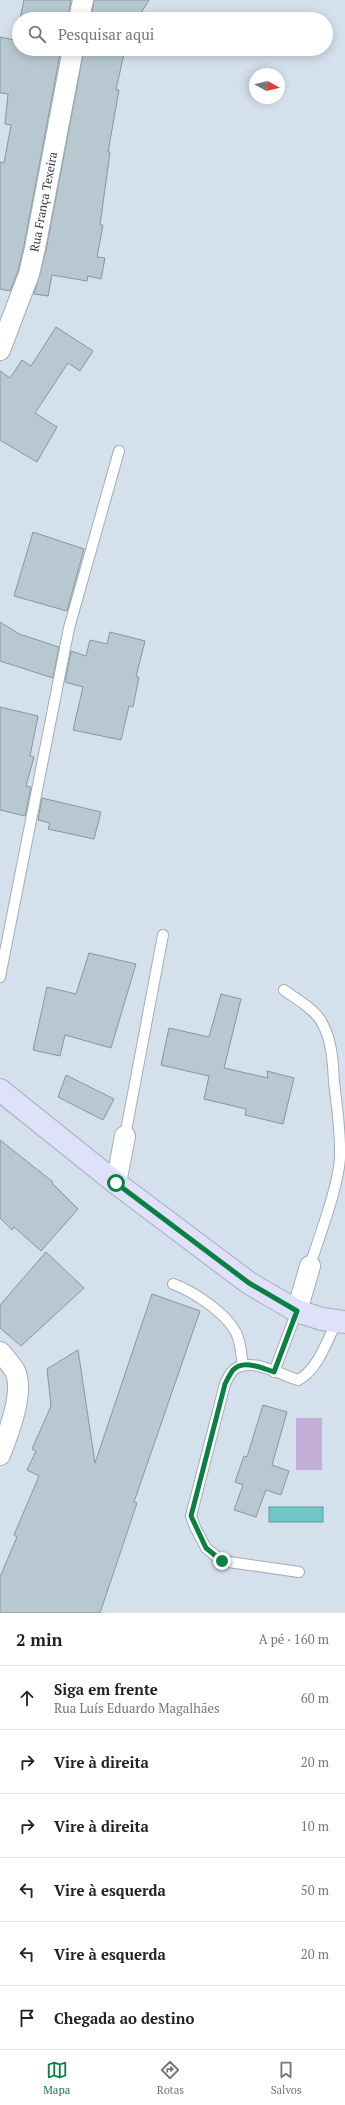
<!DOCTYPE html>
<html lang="pt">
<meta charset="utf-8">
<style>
:root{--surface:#fff;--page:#f6f6f6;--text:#222;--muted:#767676;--line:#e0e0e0;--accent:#0b8043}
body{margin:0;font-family:"PT Serif",serif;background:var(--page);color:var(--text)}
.compass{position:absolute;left:249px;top:68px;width:36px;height:36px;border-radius:50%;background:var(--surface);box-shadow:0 2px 10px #0003;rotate:98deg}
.stop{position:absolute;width:12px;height:12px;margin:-9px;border:3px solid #0b8043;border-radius:50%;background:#fff}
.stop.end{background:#0b8043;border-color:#fff;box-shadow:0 1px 4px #0008}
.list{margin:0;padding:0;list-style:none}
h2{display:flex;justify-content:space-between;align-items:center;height:52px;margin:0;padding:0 16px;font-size:17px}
h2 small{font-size:13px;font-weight:400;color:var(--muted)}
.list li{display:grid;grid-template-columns:26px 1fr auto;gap:12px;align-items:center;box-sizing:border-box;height:64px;padding:0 16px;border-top:1px solid var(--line)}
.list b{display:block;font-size:15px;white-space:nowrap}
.list p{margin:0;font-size:13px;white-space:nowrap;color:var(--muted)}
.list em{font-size:13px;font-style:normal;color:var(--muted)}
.icon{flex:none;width:22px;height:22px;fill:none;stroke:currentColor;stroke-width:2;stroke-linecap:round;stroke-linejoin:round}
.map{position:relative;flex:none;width:345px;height:1613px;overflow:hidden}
.search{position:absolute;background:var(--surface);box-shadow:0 2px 10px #0003;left:12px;right:12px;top:12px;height:44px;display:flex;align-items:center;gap:10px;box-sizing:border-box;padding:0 14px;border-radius:22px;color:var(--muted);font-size:15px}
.sheet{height:436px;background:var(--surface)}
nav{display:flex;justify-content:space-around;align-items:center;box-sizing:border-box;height:56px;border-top:1px solid var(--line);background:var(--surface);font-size:11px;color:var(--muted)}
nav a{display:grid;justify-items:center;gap:2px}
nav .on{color:var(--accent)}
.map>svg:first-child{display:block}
</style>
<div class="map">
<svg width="345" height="1613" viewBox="0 0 345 1613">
<rect width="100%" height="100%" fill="#d5e0ed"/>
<rect fill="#c2aed6" x="296" y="1418" width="26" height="52"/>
<rect fill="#71c6c9" stroke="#5e9a9e" x="269" y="1507" width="54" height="15"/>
<g fill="#b7c8d0" stroke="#87979e">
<path d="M24 0H71L68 19H20Z"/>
<path d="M94 0H149L137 19H91Z"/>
<path d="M19 22V49H61L24 246 18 271 10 291 0 289V162L4 163 11 125 5 124 8 94 0 93V37L15 40Z"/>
<path d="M84 49H125L116 90H119L108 152H110L100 225H103L97 257 105 258 101 279 88 276 87 281 52 275 48 296 34 294 46 250Z"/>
<path d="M56 327 93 351 80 371 68 363 35 413 57 427 37 462 0 440V371L10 378 22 360 31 366Z"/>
<path d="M33 532 84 549 67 611 14 596Z"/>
<path d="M0 622 19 634 59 647 53 678 0 661Z"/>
<path d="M110 632 145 641 136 677H139L133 707 129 706 121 740 73 730 83 687 65 682 71 651 86 656 90 640 107 644Z"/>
<path d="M0 707 38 716 30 756 34 757 26 786 31 787 25 816 0 810Z"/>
<path d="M42 798 101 812 94 839 48 829 50 823 38 820Z"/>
<path d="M89 953 136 964 111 1048 65 1035 60 1056 33 1050 47 987 76 994Z"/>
<path d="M221 994 241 999 224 1068 268 1078 267 1071 294 1078 283 1124 245 1115 246 1109 204 1099 209 1076 161 1065 169 1028 209 1037Z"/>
<path d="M66 1075 114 1099 103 1120 58 1097Z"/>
<path d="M0 1140 53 1182 52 1183 78 1209 41 1251 14 1227 12 1230 0 1218Z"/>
<path d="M46 1252 84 1288 21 1346 0 1328V1305Z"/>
<path d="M152 1294 200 1311 134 1502 137 1503 100 1613H0V1577L17 1537 14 1535 39 1476 27 1470 36 1451 32 1449 51 1406 47 1369 78 1350 95 1463Z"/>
<path d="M263 1405 287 1412 272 1465 289 1471 281 1495 266 1490 256 1517 234 1510 243 1485 235 1482 244 1456 247 1457Z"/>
</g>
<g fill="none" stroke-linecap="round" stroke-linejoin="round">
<defs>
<g id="service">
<path d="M0 977 69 628 119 451"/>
<path d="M284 990C296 999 313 1008 321 1021 332 1039 333 1062 334 1082 337 1107 341 1133 340 1158 338 1189 319 1236 310 1266"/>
<path d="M125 1136 163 935"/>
<path d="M173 1284C193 1291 228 1314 237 1335 241 1343 241 1355 243 1365"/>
<path d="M274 1372 297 1311"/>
<path d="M299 1572 222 1561 206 1548 195 1527 191 1516 225 1384C227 1380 230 1372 235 1369 252 1357 281 1375 298 1380 318 1370 327 1340 337 1321"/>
</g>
<g id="minor">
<path d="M79 19 83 0"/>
<path id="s1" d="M0 350 29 274 35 248 73 49"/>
<path d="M116 1183 125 1136"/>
<path d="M297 1311 310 1266"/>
<path d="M0 1352C5 1358 11 1364 15 1371 25 1392 8 1435 0 1455"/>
</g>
<path id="secondary" d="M0 1090 116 1183 249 1283 297 1311 322 1319 345 1322"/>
</defs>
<use href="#service" stroke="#a3adba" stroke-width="12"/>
<use href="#minor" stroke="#a3adba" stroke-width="22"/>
<use href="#secondary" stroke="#a3adba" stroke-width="24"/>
<use href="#service" stroke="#fff" stroke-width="10"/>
<use href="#minor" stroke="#fff" stroke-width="20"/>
<use href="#secondary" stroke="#dfe1fb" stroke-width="22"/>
</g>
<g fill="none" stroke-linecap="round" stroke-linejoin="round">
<path stroke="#0b8043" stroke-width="5" d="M116 1183 249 1283 297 1311 274 1372C262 1368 243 1359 233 1370 230 1374 227 1380 225 1384L191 1516 206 1548 222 1561"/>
</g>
<g text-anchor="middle" stroke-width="3.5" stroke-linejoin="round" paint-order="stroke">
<g font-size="12" fill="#30353a" stroke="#d5e0ed">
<text dy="4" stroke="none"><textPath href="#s1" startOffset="155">Rua França Texeira</textPath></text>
</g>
</g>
</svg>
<svg class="compass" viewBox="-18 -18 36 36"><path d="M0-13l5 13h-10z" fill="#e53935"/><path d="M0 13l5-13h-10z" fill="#767676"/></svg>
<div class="stop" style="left:116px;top:1183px"></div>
<div class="stop end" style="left:222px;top:1561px"></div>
<div class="search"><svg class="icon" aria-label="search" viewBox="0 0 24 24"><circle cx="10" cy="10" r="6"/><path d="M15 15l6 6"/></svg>Pesquisar aqui</div>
</div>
<section class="sheet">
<h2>2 min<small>A pé · 160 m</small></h2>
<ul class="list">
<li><svg class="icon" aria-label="ahead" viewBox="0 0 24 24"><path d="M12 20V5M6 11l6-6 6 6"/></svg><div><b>Siga em frente</b><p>Rua Luís Eduardo Magalhães</p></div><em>60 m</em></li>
<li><svg class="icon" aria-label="right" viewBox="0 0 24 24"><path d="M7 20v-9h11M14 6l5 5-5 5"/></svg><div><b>Vire à direita</b></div><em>20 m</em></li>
<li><svg class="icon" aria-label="right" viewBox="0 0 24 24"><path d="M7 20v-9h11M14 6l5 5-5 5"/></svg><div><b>Vire à direita</b></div><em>10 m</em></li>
<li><svg class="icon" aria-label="left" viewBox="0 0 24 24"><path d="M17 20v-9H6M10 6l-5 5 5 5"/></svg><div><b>Vire à esquerda</b></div><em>50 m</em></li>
<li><svg class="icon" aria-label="left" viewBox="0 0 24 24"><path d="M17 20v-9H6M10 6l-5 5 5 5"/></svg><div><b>Vire à esquerda</b></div><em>20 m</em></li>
<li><svg class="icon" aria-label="arrive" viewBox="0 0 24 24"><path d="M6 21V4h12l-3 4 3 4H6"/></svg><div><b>Chegada ao destino</b></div></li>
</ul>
</section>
<nav>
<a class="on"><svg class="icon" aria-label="map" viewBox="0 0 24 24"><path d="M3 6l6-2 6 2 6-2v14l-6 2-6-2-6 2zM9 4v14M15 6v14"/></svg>Mapa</a>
<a><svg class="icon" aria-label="directions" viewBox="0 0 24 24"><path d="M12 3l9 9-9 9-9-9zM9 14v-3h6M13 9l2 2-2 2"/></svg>Rotas</a>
<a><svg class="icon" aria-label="saved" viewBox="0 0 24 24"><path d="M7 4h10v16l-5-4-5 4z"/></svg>Salvos</a>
</nav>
